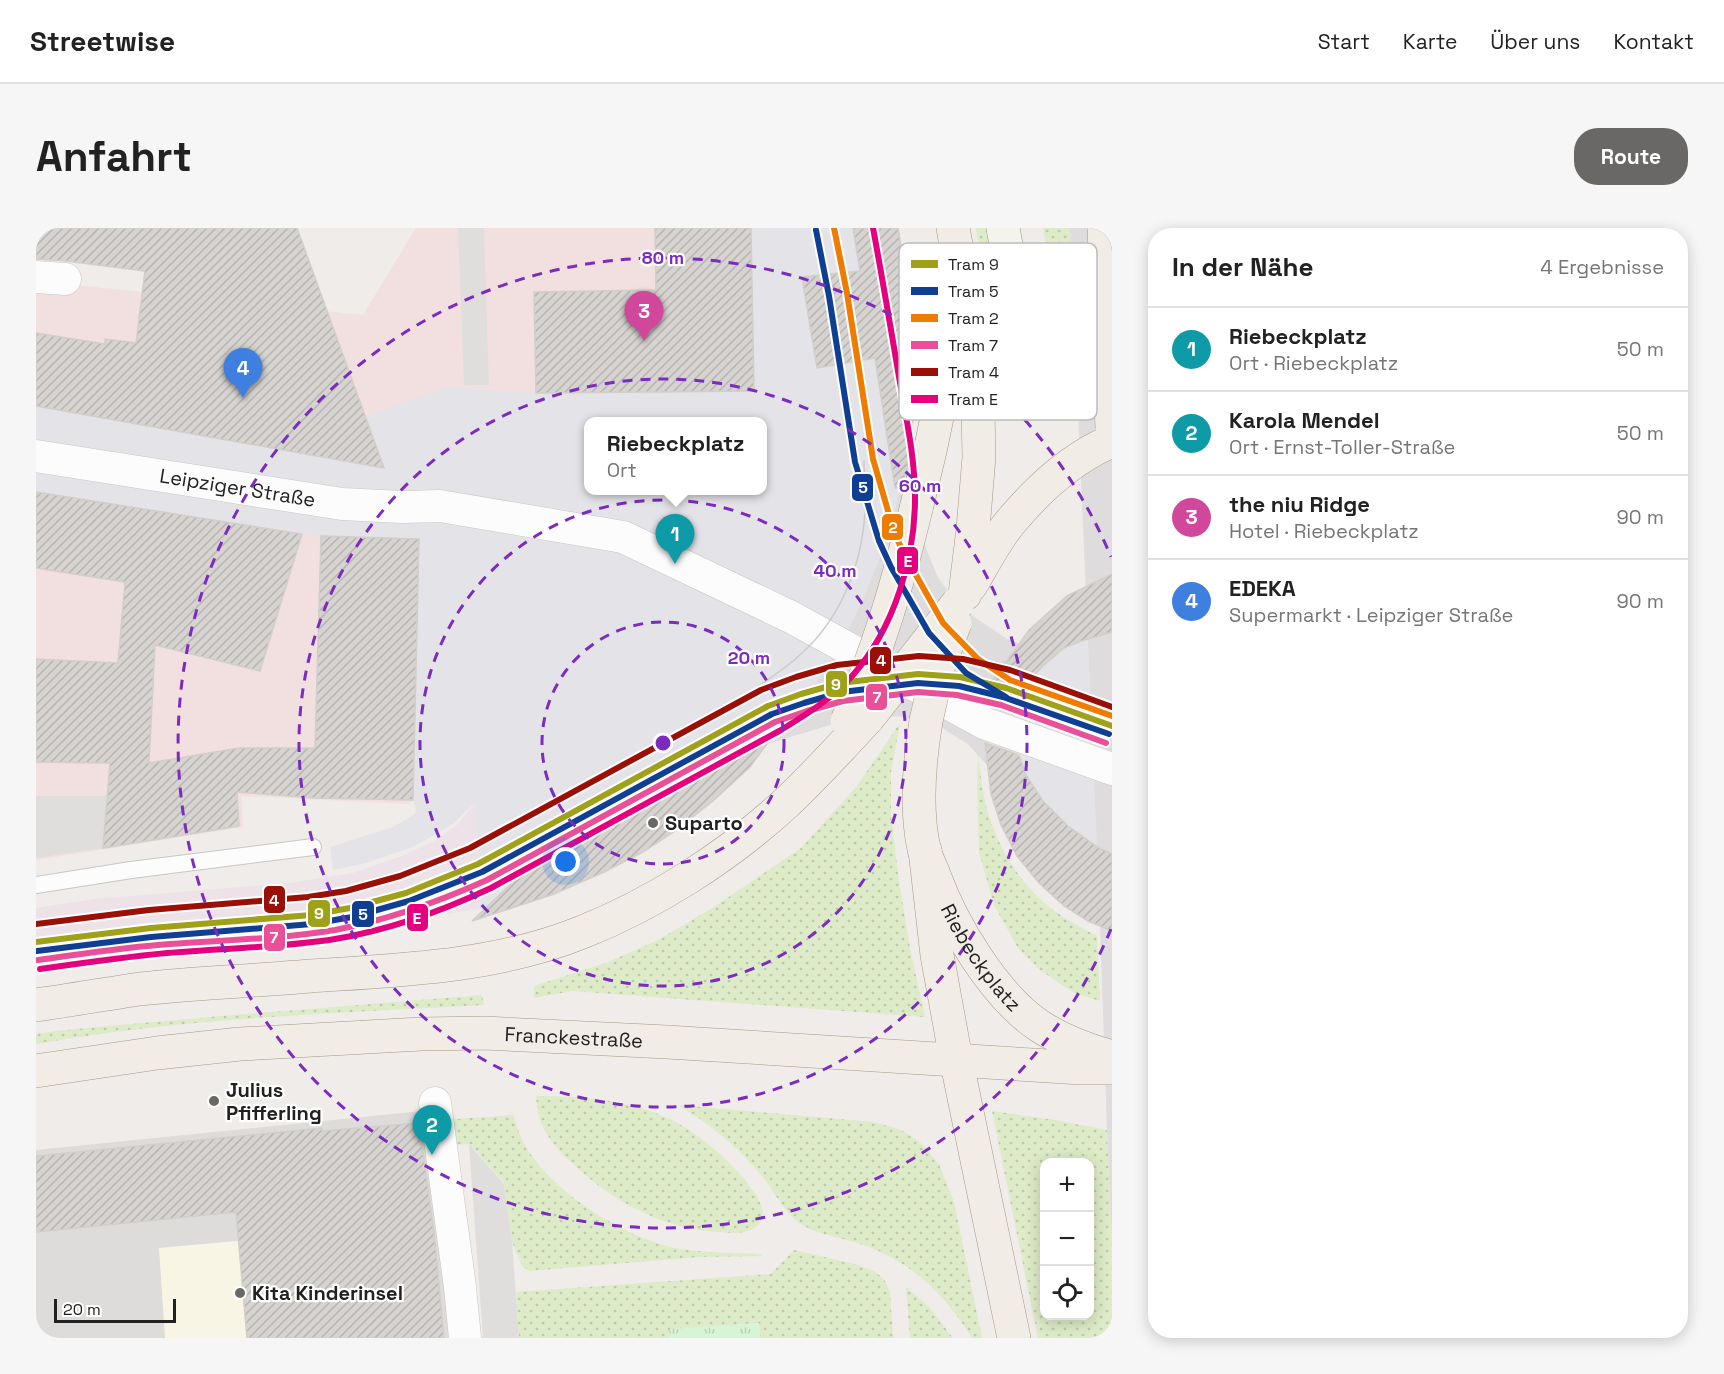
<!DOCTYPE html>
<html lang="de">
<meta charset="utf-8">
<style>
:root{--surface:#fff;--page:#f6f6f6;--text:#222;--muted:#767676;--line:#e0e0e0;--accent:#696867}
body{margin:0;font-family:"Space Grotesk",sans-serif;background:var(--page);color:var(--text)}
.controls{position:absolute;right:18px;bottom:18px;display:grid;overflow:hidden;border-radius:12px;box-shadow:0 3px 15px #0003}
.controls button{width:54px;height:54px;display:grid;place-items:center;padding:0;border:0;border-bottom:2px solid var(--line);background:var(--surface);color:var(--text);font:30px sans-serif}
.scale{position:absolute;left:18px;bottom:15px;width:122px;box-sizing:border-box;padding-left:6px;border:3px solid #212121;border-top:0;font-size:16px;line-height:21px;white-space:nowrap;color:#212121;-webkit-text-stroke:4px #fff;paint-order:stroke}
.you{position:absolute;left:530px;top:634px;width:21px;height:21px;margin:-15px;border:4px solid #fff;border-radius:50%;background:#1a73e8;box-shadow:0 0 0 9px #1a73e833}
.badge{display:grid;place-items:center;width:39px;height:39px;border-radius:50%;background:var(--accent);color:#fff;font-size:20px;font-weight:700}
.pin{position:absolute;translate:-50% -50px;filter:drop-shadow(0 2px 3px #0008)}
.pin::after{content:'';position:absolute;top:32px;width:21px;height:18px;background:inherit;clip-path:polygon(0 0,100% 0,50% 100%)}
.popup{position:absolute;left:548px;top:189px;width:183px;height:78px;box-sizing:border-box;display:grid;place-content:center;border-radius:12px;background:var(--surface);filter:drop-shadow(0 2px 4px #0005);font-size:20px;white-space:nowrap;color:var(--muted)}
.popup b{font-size:22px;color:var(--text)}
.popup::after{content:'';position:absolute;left:50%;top:100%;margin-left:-12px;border:12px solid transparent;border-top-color:var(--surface)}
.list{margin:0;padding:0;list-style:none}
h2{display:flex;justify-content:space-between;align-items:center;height:78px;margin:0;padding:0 24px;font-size:26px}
h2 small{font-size:20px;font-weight:400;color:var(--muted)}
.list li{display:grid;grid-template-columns:39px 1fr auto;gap:18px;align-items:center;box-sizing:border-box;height:84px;padding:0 24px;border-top:2px solid var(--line)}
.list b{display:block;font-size:22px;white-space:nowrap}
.list p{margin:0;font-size:20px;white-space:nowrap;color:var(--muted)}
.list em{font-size:20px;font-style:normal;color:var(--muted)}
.icon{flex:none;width:33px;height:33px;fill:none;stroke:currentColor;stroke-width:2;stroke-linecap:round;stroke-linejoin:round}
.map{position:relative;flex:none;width:1076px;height:1110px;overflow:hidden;border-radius:24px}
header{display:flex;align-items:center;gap:36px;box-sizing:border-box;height:84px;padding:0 30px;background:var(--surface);border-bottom:2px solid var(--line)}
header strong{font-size:28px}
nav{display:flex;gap:33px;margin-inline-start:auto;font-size:21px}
.intro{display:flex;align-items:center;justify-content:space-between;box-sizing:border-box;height:144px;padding:0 36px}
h1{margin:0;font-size:42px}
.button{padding:15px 27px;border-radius:24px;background:var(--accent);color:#fff;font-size:21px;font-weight:700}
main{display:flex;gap:36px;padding:0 36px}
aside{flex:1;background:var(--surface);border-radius:24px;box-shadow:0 3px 15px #0003}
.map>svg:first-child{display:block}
</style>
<header>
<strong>Streetwise</strong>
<nav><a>Start</a><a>Karte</a><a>Über uns</a><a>Kontakt</a></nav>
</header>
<div class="intro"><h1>Anfahrt</h1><a class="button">Route</a></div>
<main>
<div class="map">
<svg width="1076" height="1110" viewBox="0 0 1076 1110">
<defs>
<pattern id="grass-dots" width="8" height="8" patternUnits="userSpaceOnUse" patternTransform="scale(1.5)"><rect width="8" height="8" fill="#deebc8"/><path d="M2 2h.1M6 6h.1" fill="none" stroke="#bec9ac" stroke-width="1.8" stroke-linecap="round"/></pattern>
<pattern id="park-tufts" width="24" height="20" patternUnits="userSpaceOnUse" patternTransform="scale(1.5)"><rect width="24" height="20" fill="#d8f4d6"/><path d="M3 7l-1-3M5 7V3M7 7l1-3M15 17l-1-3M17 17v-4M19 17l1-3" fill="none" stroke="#b9d1b7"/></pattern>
<pattern id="building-hatch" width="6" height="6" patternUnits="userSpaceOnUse" patternTransform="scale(1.5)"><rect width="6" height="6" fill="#d6d3d0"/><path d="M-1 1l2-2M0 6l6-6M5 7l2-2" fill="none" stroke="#b7b5b2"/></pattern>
</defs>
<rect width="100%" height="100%" fill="#efece9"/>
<path fill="#dedcdb" d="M396 882 424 1110H0V922Z"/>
<path fill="#f1e0df" d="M380 0H721L723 169 423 175 382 311 377 572 372 576 205 568 207 599 0 632V53L327 87Z"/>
<path fill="#f8f5e5" d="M277 1006 286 1110H129L123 1020Z"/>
<path fill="#ece2e8" d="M439 574 444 681 350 694 67 719 0 730V680L58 671 254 655 317 645 366 628 398 613 421 597Z"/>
<g fill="url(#grass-dots)" fill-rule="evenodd">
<path d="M940 0H954L964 59 951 61Z"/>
<path d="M1007 0H1034L1036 67 1012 30Z"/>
<path d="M864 495 855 544V588L863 653 874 720 889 789 536 763 498 770V758L570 735 622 712 678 679 765 620 821 558Z"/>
<path d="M942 527C945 545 946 565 951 582 962 620 985 658 1017 682 1031 692 1046 700 1061 708L1064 773 1038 765 1004 742 982 720 958 677 943 624 941 552Z"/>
<path d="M446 767 448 777C299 785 148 790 0 816V806L20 803C162 789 304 779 446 767Z"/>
<path d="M500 868C541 868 591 871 629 889 650 898 668 912 685 927 697 939 709 950 718 964 724 974 732 987 722 997 712 1007 696 1005 683 1004 628 1002 574 972 535 934 524 924 513 912 507 899 502 889 501 878 500 868Z"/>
<path d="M642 877 837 894 863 901 883 913 903 936 918 974 946 1110H936C907 1063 871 1030 818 1014 800 1008 777 1006 762 994 747 982 738 963 726 948 702 919 674 896 642 877Z"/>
<path d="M956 883 1019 892 1071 902 1076 1014V1110H1002ZM1008 934H1054V1088H1008Z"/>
<path d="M477 887C481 900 486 913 493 924 522 968 593 1012 644 1021 671 1025 699 1025 726 1026L725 1028 663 1029 493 1043 486 1038 476 1014 468 955 434 916 410 917 407 892Z"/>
<path d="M758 1022 823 1037 840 1044 849 1053 854 1064 857 1110H724L723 1095 633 1102 634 1110H483L480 1064 735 1046Z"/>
<path d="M870 1059 892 1078 917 1110H874Z"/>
</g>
<path fill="url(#park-tufts)" d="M723 1095 724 1110H634L633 1101Z"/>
<g fill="#dfdedd">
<path d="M422 0H448L453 157H428Z"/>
<path d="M0 568H72L67 620 0 630Z"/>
<path d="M433 916 468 956 476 1014 483 1110H447Z"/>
</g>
<path fill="#e4e3e8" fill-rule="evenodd" d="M715 0H837L869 223 883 298 891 323 902 350 916 368 931 384 956 402 971 411 984 416 1076 383V650L952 538 932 516 903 498 862 488 832 490 797 496 731 516 696 530 503 657 490 675 466 680 444 681 439 574 417 596 379 618 330 635 297 642 294 619 357 599 379 586 380 580 377 572 382 311 284 308 0 264V178L348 240 330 189 375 171 414 159 500 165 718 163ZM552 194H726V262H552Z"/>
<g fill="#dedcdc">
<path d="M1034 0H1076V1014L1071 902 1063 663Z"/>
<path d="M869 223 883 298 891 323 902 350 916 368 931 384 971 411 984 416 959 465 953 484 951 504 952 538 932 516 903 498 862 488 832 490 797 496 731 516 763 478 779 457 806 413 827 372 849 316 859 284 865 254Z"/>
</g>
<g fill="url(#building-hatch)" stroke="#d2ceca" stroke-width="1.5">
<path d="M0 0H261L348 240 0 178V105L69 116V111L100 115 109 43 30 33 0 31Z"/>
<path d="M619 0H715L718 163 500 165 498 64 620 62Z"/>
<path d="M817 0H862L872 58 878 107 880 142 878 180 873 231 866 260H859L839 130 781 140 766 49 824 43Z"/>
<path d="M0 264 266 306 224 443 119 417 113 535 203 520H279L285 308 383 311 377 572 278 570 201 564 203 598 67 620 74 535 0 534V431L82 435 89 354 0 340Z"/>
<path d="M1076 346V404L1045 413 1028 420 1008 437 974 473 976 486 955 479 942 471 966 440 968 433V437L993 402 1031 368Z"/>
<path d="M756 482 714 539 677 573 639 603 607 624 568 644 518 666 436 693 499 633 559 586 615 550 683 514Z"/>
<path d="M949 515 983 527 990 547 1007 573 1032 598 1063 620 1076 626V703L1052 693 1028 678 1002 654 981 628 965 597 955 566Z"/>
<path d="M383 895 398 1005 408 1110H211L200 984 0 1004V928L286 900V903Z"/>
</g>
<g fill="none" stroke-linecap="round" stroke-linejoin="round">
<defs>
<path id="lane" d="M0 657 95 642 277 619"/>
<g id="street">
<path d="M0 49 29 51"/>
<path id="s1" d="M0 228 306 276 366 279 404 278 587 309 755 389 948 495 1076 541"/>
<path d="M399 875 424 1059 429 1110"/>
</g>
<path id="secondary" d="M967 0C975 43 981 97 1017 127 1035 141 1056 152 1076 163"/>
<g id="primary">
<path d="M917 0 928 61 942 184 943 229 937 301 929 366"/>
<path d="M880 281 894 223 922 89"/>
<path d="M935 357C947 337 958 315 972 297 1000 263 1035 230 1076 213"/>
<path id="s2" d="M890 493C883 535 879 580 888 621 890 630 895 639 898 647 916 697 959 769 1005 799 1027 813 1051 822 1076 829"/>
<path d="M889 622 901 727 920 831 978 1110"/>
<path d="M0 777C35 772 70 766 104 761 160 755 217 753 274 748 365 742 459 739 544 705 618 676 691 629 749 576 778 549 805 519 832 490"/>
<path id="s3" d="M0 843 121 825 204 816 385 806 448 805 631 814 1045 840H1076"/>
</g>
</defs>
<use href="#lane" stroke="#c8c7c5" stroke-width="18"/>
<use href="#street" stroke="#c8c7c5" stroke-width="33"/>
<use href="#secondary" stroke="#999980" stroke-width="34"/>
<use href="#primary" stroke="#a69885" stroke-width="34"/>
<use href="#lane" stroke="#fdfcfc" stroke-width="16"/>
<use href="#street" stroke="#fdfcfc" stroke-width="32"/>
<use href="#secondary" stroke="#f4f4ec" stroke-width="33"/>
<use href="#primary" stroke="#f2ece6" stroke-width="33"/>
<path stroke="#cbcbca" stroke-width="1.5" d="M717 462C733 451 750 440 765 426 805 390 826 337 829 283 831 267 828 250 828 233"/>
<defs>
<g id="primary-bridge">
<path d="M1068 0 1076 200"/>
<path d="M832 490 922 375"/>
<path d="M811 493C842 424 862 354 880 281"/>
<path d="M890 493 902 440 919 395"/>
</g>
</defs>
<use href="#primary-bridge" stroke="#a69885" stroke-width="34" stroke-linecap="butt"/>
<use href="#primary-bridge" stroke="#f2ece6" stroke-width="33"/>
<defs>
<path id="tram-1" d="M0 714 115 700 275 687 314 680 370 665 442 636 732 478 765 466 804 455 882 446 924 449 970 460 1076 498"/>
<g id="tram-2">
<path d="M780 2 793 68 819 234 843 313 855 339 893 405 930 445 970 469"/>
<path d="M1 723 115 709 276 696 316 689 373 673 446 644 736 486 768 475 806 464 882 455 923 458 967 469 1073 506"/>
</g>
<path id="tram-3" d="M798 0 811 65 837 231 859 307 871 331 907 395 942 431 974 452 1076 488"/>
<path id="tram-4" d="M2 732C46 726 90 719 134 716 189 712 244 711 299 702 351 692 402 674 451 652L739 494 771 483 807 473 882 464 921 467 965 477 1070 515"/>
<path id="tram-5" d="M0 696 113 682 272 669 310 663 364 648 434 620 725 462 760 449 801 437 883 428 927 431 974 442 1076 479"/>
<path id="tram-6" d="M4 741C46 735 88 729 131 725 187 720 243 720 299 711 353 702 406 683 455 660L745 502C771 486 797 470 817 447 858 400 879 331 879 270 879 227 869 185 862 143 854 96 846 48 837 0"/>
</defs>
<use href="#tram-1" stroke="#fff" stroke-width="10"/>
<use href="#tram-2" stroke="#fff" stroke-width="10"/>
<use href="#tram-3" stroke="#fff" stroke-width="10"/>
<use href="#tram-4" stroke="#fff" stroke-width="10"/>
<use href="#tram-5" stroke="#fff" stroke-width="10"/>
<use href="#tram-6" stroke="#fff" stroke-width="10"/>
<use href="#tram-1" stroke="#9fa118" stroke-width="6"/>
<use href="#tram-2" stroke="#0f3f93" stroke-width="6"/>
<use href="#tram-3" stroke="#ef7c00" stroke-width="6"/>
<use href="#tram-4" stroke="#ea5097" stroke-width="6"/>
<use href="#tram-5" stroke="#9b1006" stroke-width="6"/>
<use href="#tram-6" stroke="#e5007d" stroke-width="6"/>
</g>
<g fill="none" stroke="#7b2cbf" stroke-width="3" stroke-dasharray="10 8">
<circle cx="627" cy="515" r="121"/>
<circle cx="627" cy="515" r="243"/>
<circle cx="627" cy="515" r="364"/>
<path d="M1075 701A485 485 0 1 1 1075 329"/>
</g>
<g fill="#696867" stroke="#fff" stroke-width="2">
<circle cx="617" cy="595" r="6"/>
<circle cx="178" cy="873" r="6"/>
<circle cx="204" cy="1065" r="6"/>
</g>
<g text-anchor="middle" stroke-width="4.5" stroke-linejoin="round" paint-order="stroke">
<g font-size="20" fill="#212121" stroke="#fff">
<text dy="7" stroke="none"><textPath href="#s1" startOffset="204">Leipziger Straße</textPath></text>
<text dy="7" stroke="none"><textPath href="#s2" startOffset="252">Riebeckplatz</textPath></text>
<text dy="7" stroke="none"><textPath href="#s3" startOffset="540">Franckestraße</textPath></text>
</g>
<g font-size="20" font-weight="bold" fill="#212121" stroke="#fff" text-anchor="start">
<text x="629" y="602">Suparto</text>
<text x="190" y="869">Julius<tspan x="190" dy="23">Pfifferling</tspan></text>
<text x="216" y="1072">Kita Kinderinsel</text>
</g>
</g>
<rect x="863" y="15" width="198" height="177" rx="9" fill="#fff" stroke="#bcbcbc" stroke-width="1.5"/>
<rect x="875" y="32" width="27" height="8" fill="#9fa118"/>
<rect x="875" y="59" width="27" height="8" fill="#0f3f93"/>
<rect x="875" y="86" width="27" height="8" fill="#ef7c00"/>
<rect x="875" y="113" width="27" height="8" fill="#ea5097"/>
<rect x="875" y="140" width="27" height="8" fill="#9b1006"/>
<rect x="875" y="167" width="27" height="8" fill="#e5007d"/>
<g font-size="16" fill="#212121">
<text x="912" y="42">Tram 9</text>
<text x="912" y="69">Tram 5</text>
<text x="912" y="96">Tram 2</text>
<text x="912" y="123">Tram 7</text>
<text x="912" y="150">Tram 4</text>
<text x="912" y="177">Tram E</text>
</g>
<circle cx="627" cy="515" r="9" fill="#7b2cbf" stroke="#fff" stroke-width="3"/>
<g font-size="18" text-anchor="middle" font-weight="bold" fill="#7b2cbf" stroke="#fff" stroke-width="4.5" stroke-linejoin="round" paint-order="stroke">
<text x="627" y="36">80 m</text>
<text x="884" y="264">60 m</text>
<text x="799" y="349">40 m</text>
<text x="713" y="436">20 m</text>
</g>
<g stroke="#fff" stroke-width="2">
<rect x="815" y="245" width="23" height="29" rx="6" fill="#0f3f93"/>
<rect x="845" y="285" width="23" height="28" rx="6" fill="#ef7c00"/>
<rect x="860" y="318" width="23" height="29" rx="6" fill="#e5007d"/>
<rect x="833" y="418" width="23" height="29" rx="6" fill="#9b1006"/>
<rect x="789" y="442" width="23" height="28" rx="6" fill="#9fa118"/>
<rect x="829" y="455" width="23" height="28" rx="6" fill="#ea5097"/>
<rect x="227" y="657" width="23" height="29" rx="6" fill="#9b1006"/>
<rect x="271" y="671" width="24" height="29" rx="6" fill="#9fa118"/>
<rect x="315" y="672" width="24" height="28" rx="6" fill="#0f3f93"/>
<rect x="370" y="675" width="23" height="29" rx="6" fill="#e5007d"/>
<rect x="227" y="695" width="23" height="29" rx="6" fill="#ea5097"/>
</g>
<g font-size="16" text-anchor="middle" font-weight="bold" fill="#fff">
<text x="827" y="265">5</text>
<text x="857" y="305">2</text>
<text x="872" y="339">E</text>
<text x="845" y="438">4</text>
<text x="800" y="462">9</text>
<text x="841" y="475">7</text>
<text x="238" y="678">4</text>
<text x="283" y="691">9</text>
<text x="327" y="692">5</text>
<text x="381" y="696">E</text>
<text x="238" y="715">7</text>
</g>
</svg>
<div class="controls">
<button>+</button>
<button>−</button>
<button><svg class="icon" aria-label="locate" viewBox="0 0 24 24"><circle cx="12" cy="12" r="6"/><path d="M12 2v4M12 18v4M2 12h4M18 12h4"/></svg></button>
</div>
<div class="scale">20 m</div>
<div class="you"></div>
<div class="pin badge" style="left:639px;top:336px;background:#0f9aa8">1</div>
<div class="popup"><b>Riebeckplatz</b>Ort</div>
<div class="pin badge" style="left:396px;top:927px;background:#0f9aa8">2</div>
<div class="pin badge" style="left:608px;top:113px;background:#d1479c">3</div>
<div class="pin badge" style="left:207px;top:170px;background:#3f7fe0">4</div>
</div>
<aside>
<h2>In der Nähe<small>4 Ergebnisse</small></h2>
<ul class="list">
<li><span class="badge" style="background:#0f9aa8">1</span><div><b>Riebeckplatz</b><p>Ort · Riebeckplatz</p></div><em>50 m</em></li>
<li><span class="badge" style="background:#0f9aa8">2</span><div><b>Karola Mendel</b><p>Ort · Ernst-Toller-Straße</p></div><em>50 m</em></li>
<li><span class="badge" style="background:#d1479c">3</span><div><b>the niu Ridge</b><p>Hotel · Riebeckplatz</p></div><em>90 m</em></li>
<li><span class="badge" style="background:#3f7fe0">4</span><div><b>EDEKA</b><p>Supermarkt · Leipziger Straße</p></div><em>90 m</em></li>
</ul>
</aside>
</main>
